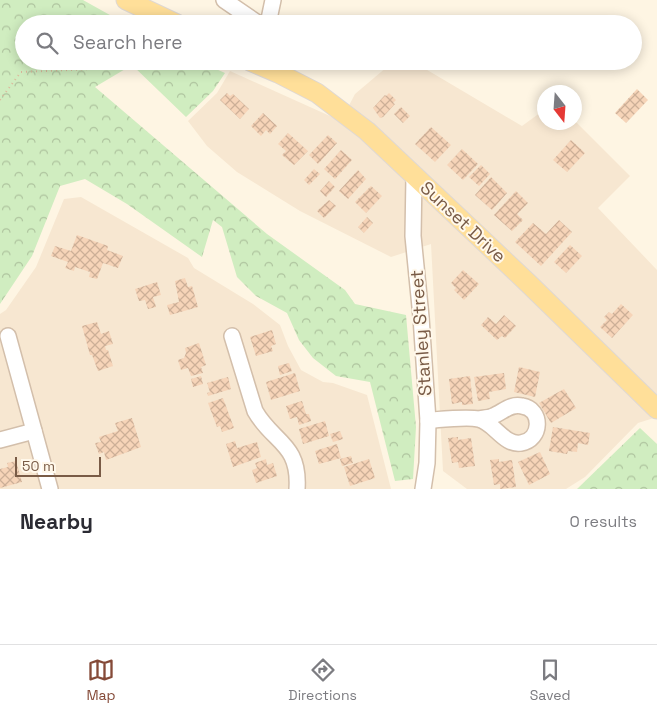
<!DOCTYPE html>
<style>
:root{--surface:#fff;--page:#f7f7f7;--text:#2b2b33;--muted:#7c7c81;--line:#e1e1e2;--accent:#854a38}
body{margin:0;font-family:"Space Grotesk",sans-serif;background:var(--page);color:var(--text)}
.compass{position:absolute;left:537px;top:85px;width:45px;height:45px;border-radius:50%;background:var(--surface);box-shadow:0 2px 12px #0003;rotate:163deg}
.scale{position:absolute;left:15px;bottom:12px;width:86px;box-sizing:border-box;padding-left:5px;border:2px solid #795b46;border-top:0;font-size:14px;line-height:18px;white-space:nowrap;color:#795b46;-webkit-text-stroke:4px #fff8eb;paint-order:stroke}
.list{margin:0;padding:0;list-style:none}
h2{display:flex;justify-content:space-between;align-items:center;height:65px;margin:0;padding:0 20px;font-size:21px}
h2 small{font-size:16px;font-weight:400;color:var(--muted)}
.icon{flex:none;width:28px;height:28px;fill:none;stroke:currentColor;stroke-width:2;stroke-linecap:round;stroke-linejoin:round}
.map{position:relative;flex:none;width:657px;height:489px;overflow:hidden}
.search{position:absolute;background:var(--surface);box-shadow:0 2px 12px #0003;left:15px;right:15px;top:15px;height:55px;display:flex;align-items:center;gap:12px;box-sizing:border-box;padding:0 18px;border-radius:28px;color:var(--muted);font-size:19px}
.sheet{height:155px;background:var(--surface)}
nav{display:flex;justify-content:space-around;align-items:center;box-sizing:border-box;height:70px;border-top:1px solid var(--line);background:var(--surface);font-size:14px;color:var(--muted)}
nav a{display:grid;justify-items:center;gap:2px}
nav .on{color:var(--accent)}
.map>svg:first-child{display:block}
</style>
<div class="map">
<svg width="657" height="489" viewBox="0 0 657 489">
<defs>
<pattern id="forest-crowns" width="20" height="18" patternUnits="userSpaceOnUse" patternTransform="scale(1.25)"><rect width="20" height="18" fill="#d0edc0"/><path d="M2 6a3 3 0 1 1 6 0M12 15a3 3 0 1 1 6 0" fill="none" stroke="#aec39e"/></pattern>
<pattern id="building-cross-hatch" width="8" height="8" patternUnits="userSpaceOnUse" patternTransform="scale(1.25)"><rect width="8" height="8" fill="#f6d4b8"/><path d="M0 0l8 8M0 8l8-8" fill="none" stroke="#ccaf97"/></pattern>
</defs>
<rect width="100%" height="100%" fill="#fef5e3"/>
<g fill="#f7e7d1">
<path d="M394 61H412L522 126 544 110V122H574L575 121 630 176 598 208 657 270V417L638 423 585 477 566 489H467L443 471 431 244 391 257 300 211 237 172 207 146 188 121 217 93 230 71 341 121 355 94Z"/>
<path d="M81 197 188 258 194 268 253 304 280 325 288 346 301 370 323 382 333 383 367 395 391 489H0V314L6 310 36 267 64 199Z"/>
</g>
<g fill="url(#forest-crowns)">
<path d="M0 0H83L126 24H24V61H198L225 73 213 91 186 117 132 65 95 87 267 234 345 290 355 304 406 315 416 427 413 479 395 481 370 382 336 376 313 358 299 340 287 313 256 296 237 277 222 227 213 220 202 257 127 204 85 179 60 186 32 256 0 304Z"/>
<path d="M640 428 657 444V489H577Z"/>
</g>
<g fill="url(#building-cross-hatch)">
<path d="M637 89 648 100 626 123 615 113Z"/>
<path d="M227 93 230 96 233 94 249 109 240 119 220 100Z"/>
<path d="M389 93 396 100 393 103 395 104 383 117 380 118 373 108 385 95 386 96Z"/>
<path d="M401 107 410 116 403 123 394 114Z"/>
<path d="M263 113 277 126 270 134 266 130 261 136 251 126Z"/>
<path d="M431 127 451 145 435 162 415 144Z"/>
<path d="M288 133 308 151 294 165 282 155 286 151 278 144Z"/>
<path d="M328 135 337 143 318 164 309 155Z"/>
<path d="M571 140 585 153 567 172 553 160Z"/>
<path d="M462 149 478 164 463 180 447 165Z"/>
<path d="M341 150 352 160 335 179 324 169Z"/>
<path d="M481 165 490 174 479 186 469 177Z"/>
<path d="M314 169 320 174 309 185 304 180Z"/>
<path d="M358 170 366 179 348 199 339 191Z"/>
<path d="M491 177 507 193 492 210 475 195Z"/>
<path d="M329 181 335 187 326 197 320 191Z"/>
<path d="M371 186 382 196 366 213 355 202Z"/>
<path d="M516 191 528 203 517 214 523 220 512 231 494 215Z"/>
<path d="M329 200 336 206 324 218 317 211Z"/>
<path d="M367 217 373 223 364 233 358 227Z"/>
<path d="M559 220 572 232 541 266 515 242 533 223 546 234Z"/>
<path d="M77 235 108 246 107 250 123 256 118 268 103 263 97 279 89 277 90 272 75 267 74 271 65 268 68 262 51 256 55 246 71 251Z"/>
<path d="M570 245 582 256 566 273 554 262Z"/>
<path d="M463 270 479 284 464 300 454 290 456 288 451 283Z"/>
<path d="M185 278 188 287 192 286 198 307 170 315 167 305 179 302 175 281Z"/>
<path d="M157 282 161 295 153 297 156 307 148 309 145 300 139 301 135 289Z"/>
<path d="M621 304 633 315 612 338 600 327 607 320 604 317 609 312 612 314Z"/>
<path d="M504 315 516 326 505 338 502 336 497 340 481 325 488 317 496 324Z"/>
<path d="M97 322 101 334 109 331 113 344 105 346 106 350H108L113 366 98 371 92 355H90L82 326Z"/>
<path d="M272 330 276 344 271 346 273 351 256 356 250 337Z"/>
<path d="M199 343 206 365 201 367 203 373 191 376 188 368 181 370 178 360 184 358 186 353 185 348Z"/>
<path d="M289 363 292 371 280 375 278 366Z"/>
<path d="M519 367 540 372 535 397 514 392Z"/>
<path d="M295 373 300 391 271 400 266 382Z"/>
<path d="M504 373 506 389 489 392 490 399 478 401 474 377Z"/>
<path d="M201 376 203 384 193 387 191 379Z"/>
<path d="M470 376 473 404 462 405V402L452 404 449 379Z"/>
<path d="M228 377 231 389 208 396 207 393 210 392 207 383Z"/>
<path d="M564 389 576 408 551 423 539 403Z"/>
<path d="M223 398 234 428 222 432 220 426 217 427 208 403Z"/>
<path d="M302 401 306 414H309L311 421 299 425 297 417 290 419 286 406Z"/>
<path d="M132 418 141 447 106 460 104 452 99 454 95 443 101 442 99 437 118 431 115 423Z"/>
<path d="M325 421 329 436 303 444 299 429Z"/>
<path d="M553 427 590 433 588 445 578 443 577 452 568 451 567 454 549 451Z"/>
<path d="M340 431 343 439 333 442 330 434Z"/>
<path d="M458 437V440L471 438 475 466 459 468 458 462 452 463 448 438Z"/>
<path d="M235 441 237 448 257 442 261 457 233 467 226 444Z"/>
<path d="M337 444 341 458 319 464 315 451Z"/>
<path d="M540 452 550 474 529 485 518 462Z"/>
<path d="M351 456 353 463 342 466 340 459Z"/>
<path d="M266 459 267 465 273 463 277 476 256 483 252 470 257 468 255 463Z"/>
<path d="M369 459 375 478 350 486 344 467Z"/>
<path d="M499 459V462L512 460 516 487 500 489V484L494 485 490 460Z"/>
<path d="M16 461 22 482 0 488V469L8 467 7 463Z"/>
</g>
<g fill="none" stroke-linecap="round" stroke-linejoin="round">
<defs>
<g id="minor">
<path d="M224 0 259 24"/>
<path d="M268 24 273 0"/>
<path d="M414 176 413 236 421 317 428 421 427 463 423 489"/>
<path d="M8 336 50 489"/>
<path d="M232 336 255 411C273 443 300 443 297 489"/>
<path d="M428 421C437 419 470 417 478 419 494 422 504 446 521 443 542 440 543 409 522 406 511 403 503 412 493 416 489 418 483 418 478 419"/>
<path d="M0 440 34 431"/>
</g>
<g id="major">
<path d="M126 0 177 24"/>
<path d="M250 61 278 73 317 93 367 131 529 284 657 409"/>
</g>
</defs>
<use href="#minor" stroke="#d3bfab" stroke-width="18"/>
<use href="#major" stroke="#dfd8d3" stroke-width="21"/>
<path stroke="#dbb79b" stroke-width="2" stroke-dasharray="1 4" stroke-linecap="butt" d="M0 100 21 72 93 69 115 61"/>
<use href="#minor" stroke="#fff" stroke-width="15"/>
<use href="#major" stroke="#ffdf99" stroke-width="19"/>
</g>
<g text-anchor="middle" stroke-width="4" stroke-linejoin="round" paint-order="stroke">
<g font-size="18" fill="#795b46" stroke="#fff8eb">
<text transform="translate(463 222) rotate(43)" y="6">Sunset Drive</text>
<text transform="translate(421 333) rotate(-94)" y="6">Stanley Street</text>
</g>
</g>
</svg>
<svg class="compass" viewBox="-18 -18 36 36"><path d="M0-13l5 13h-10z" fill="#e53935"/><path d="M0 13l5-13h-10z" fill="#7c7c81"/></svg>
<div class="scale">50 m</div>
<div class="search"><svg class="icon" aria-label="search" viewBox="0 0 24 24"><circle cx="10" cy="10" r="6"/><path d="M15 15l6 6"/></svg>Search here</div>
</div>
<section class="sheet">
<h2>Nearby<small>0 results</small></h2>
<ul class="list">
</ul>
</section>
<nav>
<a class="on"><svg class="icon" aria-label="map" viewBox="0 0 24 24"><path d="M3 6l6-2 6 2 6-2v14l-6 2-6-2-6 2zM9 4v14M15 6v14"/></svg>Map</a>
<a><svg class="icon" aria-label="directions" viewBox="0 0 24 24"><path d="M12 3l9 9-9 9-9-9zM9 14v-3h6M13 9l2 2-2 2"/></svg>Directions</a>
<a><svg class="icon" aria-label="saved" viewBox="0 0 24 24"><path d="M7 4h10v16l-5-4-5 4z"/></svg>Saved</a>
</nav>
